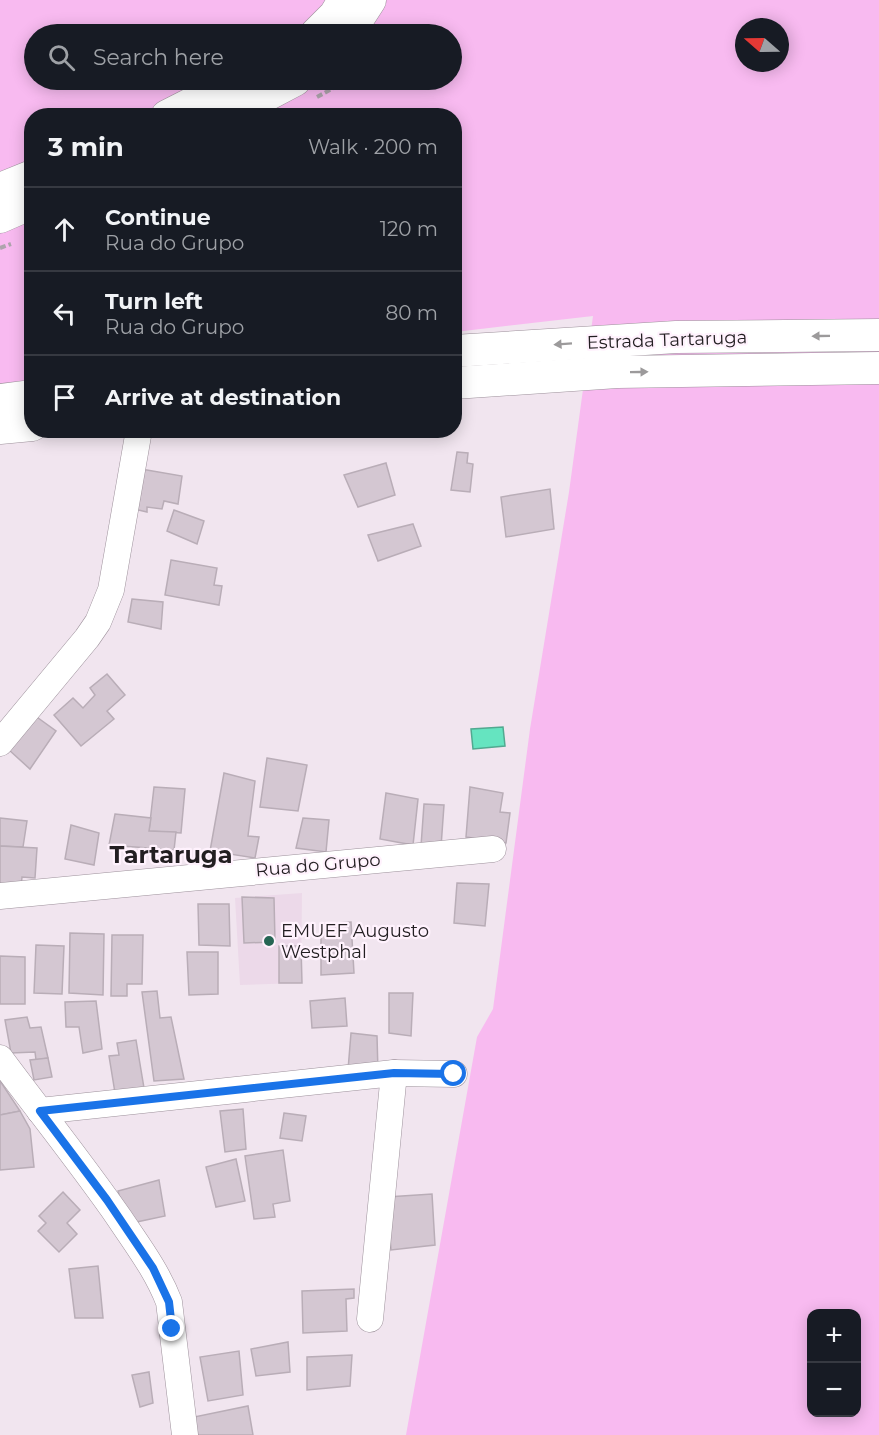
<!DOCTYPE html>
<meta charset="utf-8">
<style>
:root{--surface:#171b24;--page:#20242c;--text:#f1f3f6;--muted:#9ea1a6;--line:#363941}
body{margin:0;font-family:Montserrat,sans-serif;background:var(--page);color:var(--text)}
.controls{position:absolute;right:18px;bottom:18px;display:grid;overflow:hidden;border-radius:12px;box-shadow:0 3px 15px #0003}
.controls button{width:54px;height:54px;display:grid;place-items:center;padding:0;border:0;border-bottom:2px solid var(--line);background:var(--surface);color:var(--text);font:30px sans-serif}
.compass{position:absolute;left:735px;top:18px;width:54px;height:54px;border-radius:50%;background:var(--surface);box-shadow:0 3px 15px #0003;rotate:290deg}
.stop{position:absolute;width:18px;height:18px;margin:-14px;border:4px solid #1a73e8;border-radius:50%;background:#fff}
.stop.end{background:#1a73e8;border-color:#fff;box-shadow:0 2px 6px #0008}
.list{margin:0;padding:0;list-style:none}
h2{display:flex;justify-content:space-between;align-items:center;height:78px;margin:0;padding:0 24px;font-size:26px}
h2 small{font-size:20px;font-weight:400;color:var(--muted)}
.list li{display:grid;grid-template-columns:39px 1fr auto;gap:18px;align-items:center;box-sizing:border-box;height:84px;padding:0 24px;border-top:2px solid var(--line)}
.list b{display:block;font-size:22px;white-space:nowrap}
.list p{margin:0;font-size:20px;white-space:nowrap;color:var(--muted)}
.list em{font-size:20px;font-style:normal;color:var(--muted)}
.icon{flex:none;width:33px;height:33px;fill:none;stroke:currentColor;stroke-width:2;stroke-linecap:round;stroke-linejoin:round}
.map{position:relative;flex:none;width:879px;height:1435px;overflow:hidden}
.search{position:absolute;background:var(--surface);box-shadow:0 3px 15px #0003;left:24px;top:24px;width:438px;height:66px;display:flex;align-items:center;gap:15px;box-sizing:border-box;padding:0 21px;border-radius:33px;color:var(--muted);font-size:22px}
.panel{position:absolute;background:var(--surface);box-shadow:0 3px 15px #0003;left:24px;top:108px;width:438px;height:330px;border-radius:24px}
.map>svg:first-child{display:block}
</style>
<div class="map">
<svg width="879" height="1435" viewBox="0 0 879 1435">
<rect width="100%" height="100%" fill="#f1e5ef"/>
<path fill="#ecd9e9" d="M302 893 301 983 240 985 235 898Z"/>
<path fill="#f8baf0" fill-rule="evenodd" d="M0 0H879V1435H406L477 1037 493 1009 530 729 569 492 593 316 455 332 454 116H32L31 381 0 385ZM744 27H780V63H744ZM34 34H452V80H34ZM812 1314H856V1412H812Z"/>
<path fill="#65e4c0" stroke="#51a990" stroke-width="1.5" d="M503 727 505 746 473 749 471 729Z"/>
<g fill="#d4c7d2" stroke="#b9adb7" stroke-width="1.5">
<path d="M457 452 468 453 467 463 473 464 470 492 451 490Z"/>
<path d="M386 463 395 495 358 507 344 475Z"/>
<path d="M141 469 182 476 178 504 164 501 162 509 147 507V512L134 509Z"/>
<path d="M550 489 554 529 506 537 501 497Z"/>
<path d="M174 510 204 521 197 544 167 531Z"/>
<path d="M413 524 421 546 378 561 368 535Z"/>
<path d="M171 560 217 568 214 585 222 586 219 605 165 595Z"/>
<path d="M132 599 163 602 161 629 128 622Z"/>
<path d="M107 674 125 695 107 711 114 719 81 746 54 715 73 698 83 708 95 695 90 688Z"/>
<path d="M34 715 56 731 30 769 9 750Z"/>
<path d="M267 758 307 765 298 811 260 807Z"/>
<path d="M224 773 255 781 248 836 259 837 255 858 210 851Z"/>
<path d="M154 787 185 789 181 833 149 831Z"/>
<path d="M470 787 503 793 500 812 510 813 506 843 466 837Z"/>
<path d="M386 793 418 799 413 845 380 839Z"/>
<path d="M424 804 444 805 441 847 421 846Z"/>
<path d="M115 814 151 818 149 831 176 832 174 850 109 845Z"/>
<path d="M0 818 27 821 23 847 0 846Z"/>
<path d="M303 818 329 820 326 852 296 848Z"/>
<path d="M71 825 99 833 94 865 65 859Z"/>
<path d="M0 846 37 848 35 878 22 877 21 887 0 886Z"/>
<path d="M457 883 489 884 485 926 454 923Z"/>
<path d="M242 897 274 898 275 942 244 943Z"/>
<path d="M198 904H229L230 946 199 945Z"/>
<path d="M351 922 354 973 321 975V924Z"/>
<path d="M70 933 104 934 103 995 69 993Z"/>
<path d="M112 935H143L142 984H127V996H111Z"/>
<path d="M36 945 64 946 62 994 34 993Z"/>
<path d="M279 946H301L302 983H279Z"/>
<path d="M187 952H218V994L189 995Z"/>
<path d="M0 956 25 957V1004H0Z"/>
<path d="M157 991 160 1018 171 1017 184 1079 154 1081 142 992Z"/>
<path d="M389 993H413L411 1036 389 1033Z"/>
<path d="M345 998 347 1026 312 1028 310 1001Z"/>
<path d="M96 1001 102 1049 83 1053 79 1027H66L65 1002Z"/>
<path d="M27 1017 30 1028 41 1027 48 1058 36 1060 35 1052 11 1053 5 1020Z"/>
<path d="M351 1033 377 1036 378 1072 348 1070Z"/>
<path d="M136 1040 145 1094 116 1099 109 1056 119 1055 117 1043Z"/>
<path d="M48 1058 52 1077 34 1080 30 1060Z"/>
<path d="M0 1081 20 1111 0 1115Z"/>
<path d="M243 1109 246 1149 225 1152 220 1111Z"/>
<path d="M20 1111 30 1129 34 1167 0 1170V1115Z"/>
<path d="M284 1113 306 1116 302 1141 280 1138Z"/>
<path d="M283 1150 290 1201 273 1204 275 1217 254 1219 245 1156Z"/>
<path d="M236 1159 245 1201 216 1207 206 1167Z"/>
<path d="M159 1180 165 1216 127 1224 118 1191Z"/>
<path d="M63 1192 80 1210 67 1223 77 1234 59 1252 38 1231 46 1223 39 1216Z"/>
<path d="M432 1194 435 1245 391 1250 387 1197Z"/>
<path d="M98 1266 103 1318H75L69 1269Z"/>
<path d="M354 1289V1298L346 1299 347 1331 303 1333 302 1291Z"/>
<path d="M288 1342 290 1372 256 1376 251 1349Z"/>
<path d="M239 1351 243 1395 208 1401 200 1357Z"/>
<path d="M352 1355 350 1386 307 1390V1357Z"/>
<path d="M149 1372 153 1403 140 1407 132 1375Z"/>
<path d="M248 1406 253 1435H197L194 1417Z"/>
</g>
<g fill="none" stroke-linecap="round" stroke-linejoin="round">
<defs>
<g id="minor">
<path d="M0 743 87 638 98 622 111 590 139 430"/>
<path d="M0 896 493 849"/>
<path d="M0 1058C40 1112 82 1164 120 1219 138 1246 157 1271 169 1302L185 1435"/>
<path d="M40 1111 394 1073 454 1074"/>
<path d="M370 1319 394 1073"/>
</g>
<g id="tertiary">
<path d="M316 34 335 15 344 0"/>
<path d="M348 34 370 0"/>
<path d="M167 116 238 80"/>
<path d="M227 116 295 80"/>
<path d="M0 189 32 176"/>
<path d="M0 217 32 203"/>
<path d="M454 351 676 337 879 335"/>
<path d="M454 383 617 372 879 368"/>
<path d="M0 400 32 396"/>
<path d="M0 428 32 425"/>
</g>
</defs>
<use href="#minor" stroke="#9d919b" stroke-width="27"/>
<use href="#tertiary" stroke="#9d919b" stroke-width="33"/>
<g stroke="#ada4ac" stroke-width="4" stroke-dasharray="6 3" stroke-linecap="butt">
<path d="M317 97 339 85 344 80"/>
<path d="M0 248 11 244"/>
</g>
<use href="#minor" stroke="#fff" stroke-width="26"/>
<use href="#tertiary" stroke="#fff" stroke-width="32"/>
</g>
<defs><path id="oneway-solid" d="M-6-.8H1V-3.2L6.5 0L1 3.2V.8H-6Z" transform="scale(1.5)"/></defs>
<g fill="#9c9a9b">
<use href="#oneway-solid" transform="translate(821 336) rotate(179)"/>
<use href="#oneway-solid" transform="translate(563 344) rotate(176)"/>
<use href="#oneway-solid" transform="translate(639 372) rotate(-1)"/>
</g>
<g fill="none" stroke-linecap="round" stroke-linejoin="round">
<path stroke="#1a73e8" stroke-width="8" d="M172 1329 169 1302 153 1268 107 1200 40 1111 394 1073 454 1074"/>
</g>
<circle fill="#266654" stroke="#fff2fd" stroke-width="2" cx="269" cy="941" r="6"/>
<g text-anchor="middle" stroke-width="4.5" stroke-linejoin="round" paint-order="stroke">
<g font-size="18" fill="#221e21" stroke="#fff2fd">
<text transform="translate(667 340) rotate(-2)" y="6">Estrada Tartaruga</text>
<text transform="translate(318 865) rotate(-5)" y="6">Rua do Grupo</text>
</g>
<g font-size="18" fill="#221e21" stroke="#fff2fd" text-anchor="start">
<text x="281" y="937">EMUEF Augusto<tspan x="281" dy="21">Westphal</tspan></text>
</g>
<g font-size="24" font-weight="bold" fill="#221e21" stroke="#fff2fd">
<text x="171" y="863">Tartaruga</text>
</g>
</g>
</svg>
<div class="controls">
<button>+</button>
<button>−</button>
</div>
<svg class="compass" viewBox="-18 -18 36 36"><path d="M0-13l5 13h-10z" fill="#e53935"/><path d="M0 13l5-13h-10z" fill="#9ea1a6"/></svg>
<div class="stop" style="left:454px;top:1074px"></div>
<div class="stop end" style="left:172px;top:1329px"></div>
<div class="search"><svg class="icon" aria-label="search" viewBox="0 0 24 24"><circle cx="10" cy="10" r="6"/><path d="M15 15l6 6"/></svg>Search here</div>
<section class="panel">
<h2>3 min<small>Walk · 200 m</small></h2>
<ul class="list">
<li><svg class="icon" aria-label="ahead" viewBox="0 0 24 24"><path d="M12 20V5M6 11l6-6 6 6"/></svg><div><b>Continue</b><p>Rua do Grupo</p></div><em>120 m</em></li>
<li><svg class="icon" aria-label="left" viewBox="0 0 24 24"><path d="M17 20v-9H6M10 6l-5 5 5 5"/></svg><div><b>Turn left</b><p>Rua do Grupo</p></div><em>80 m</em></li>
<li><svg class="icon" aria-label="arrive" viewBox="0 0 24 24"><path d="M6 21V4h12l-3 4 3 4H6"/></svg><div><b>Arrive at destination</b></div></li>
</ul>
</section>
</div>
